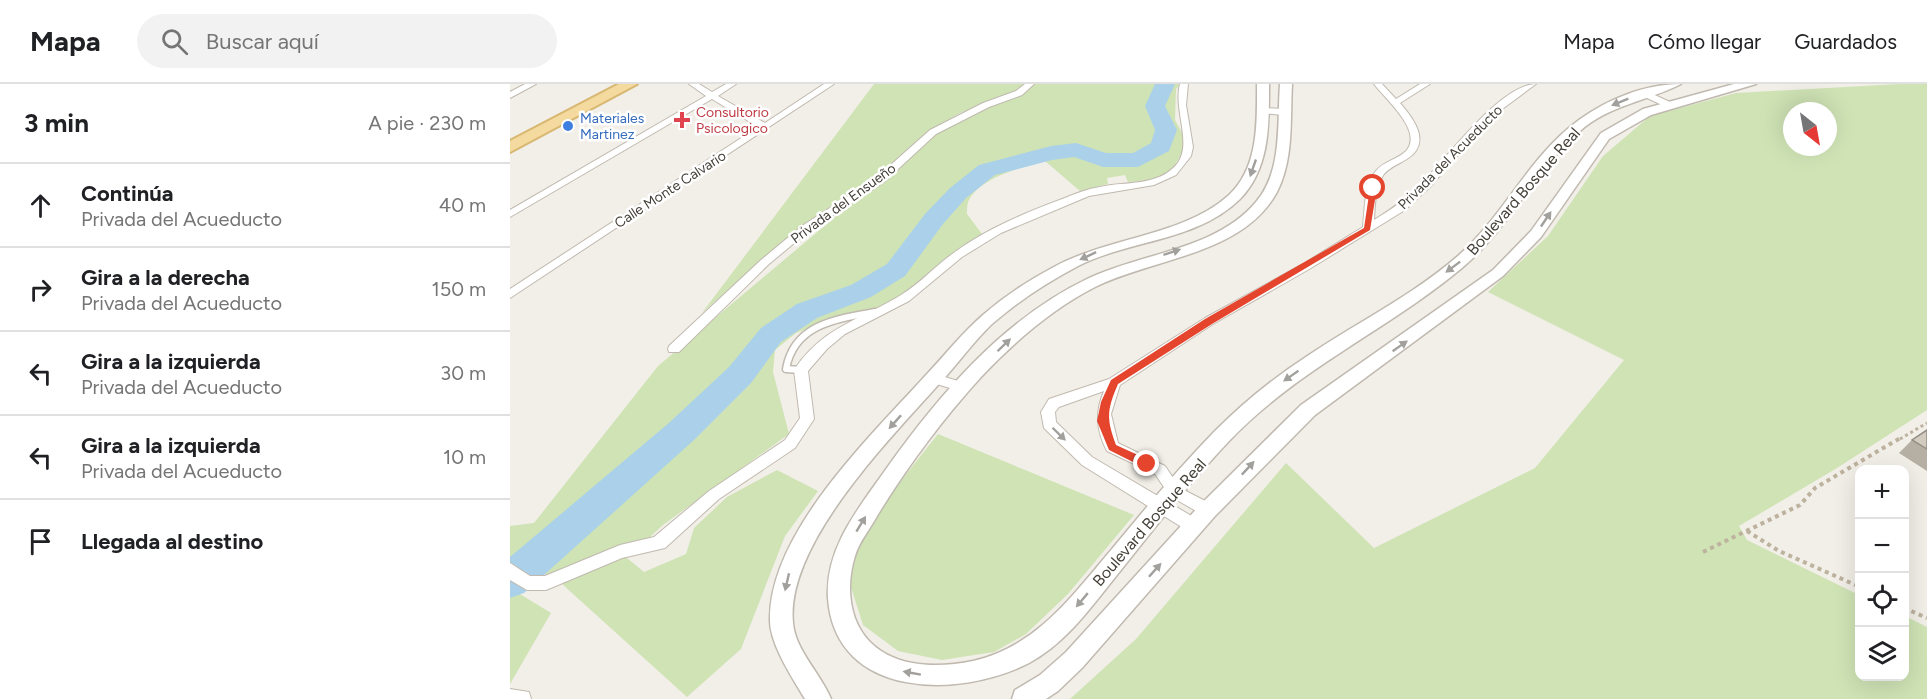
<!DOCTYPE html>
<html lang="es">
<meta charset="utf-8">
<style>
:root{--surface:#fff;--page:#f2f2f2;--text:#202124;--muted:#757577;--line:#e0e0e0}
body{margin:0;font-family:Figtree,sans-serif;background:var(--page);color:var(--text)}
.controls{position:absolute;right:18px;bottom:18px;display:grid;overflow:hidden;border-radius:12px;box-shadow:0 6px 24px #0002}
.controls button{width:54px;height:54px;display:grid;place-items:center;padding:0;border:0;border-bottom:2px solid var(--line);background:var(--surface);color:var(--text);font:30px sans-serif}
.compass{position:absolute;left:1273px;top:18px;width:54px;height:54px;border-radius:50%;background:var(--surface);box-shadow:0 6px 24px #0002;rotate:149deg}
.stop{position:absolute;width:18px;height:18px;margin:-14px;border:4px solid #e5442d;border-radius:50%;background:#fff}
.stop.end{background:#e5442d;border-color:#fff;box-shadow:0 2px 6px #0008}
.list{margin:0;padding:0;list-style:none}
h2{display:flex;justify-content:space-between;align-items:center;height:78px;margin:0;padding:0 24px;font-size:26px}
h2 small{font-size:20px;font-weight:400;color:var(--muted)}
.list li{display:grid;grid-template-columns:39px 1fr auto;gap:18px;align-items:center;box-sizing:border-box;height:84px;padding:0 24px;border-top:2px solid var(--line)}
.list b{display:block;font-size:22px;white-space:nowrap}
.list p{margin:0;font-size:20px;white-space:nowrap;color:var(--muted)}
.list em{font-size:20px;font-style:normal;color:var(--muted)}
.icon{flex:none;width:33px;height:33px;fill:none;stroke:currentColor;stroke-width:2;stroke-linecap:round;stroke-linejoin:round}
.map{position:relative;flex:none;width:1417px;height:615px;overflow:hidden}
header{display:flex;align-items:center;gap:36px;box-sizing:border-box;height:84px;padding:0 30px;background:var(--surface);border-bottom:2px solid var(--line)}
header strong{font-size:28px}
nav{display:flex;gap:33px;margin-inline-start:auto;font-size:21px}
.search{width:420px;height:54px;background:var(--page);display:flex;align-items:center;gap:15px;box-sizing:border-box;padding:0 21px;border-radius:33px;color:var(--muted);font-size:22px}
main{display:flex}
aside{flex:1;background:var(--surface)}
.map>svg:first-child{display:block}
</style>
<header>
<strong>Mapa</strong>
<div class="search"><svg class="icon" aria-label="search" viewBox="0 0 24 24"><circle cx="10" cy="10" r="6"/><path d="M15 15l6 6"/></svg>Buscar aquí</div>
<nav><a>Mapa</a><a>Cómo llegar</a><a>Guardados</a></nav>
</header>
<main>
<aside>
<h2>3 min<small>A pie · 230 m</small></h2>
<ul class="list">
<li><svg class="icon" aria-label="ahead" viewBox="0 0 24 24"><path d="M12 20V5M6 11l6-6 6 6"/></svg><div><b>Continúa</b><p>Privada del Acueducto</p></div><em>40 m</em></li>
<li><svg class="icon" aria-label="right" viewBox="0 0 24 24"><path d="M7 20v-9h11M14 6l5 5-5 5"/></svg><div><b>Gira a la derecha</b><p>Privada del Acueducto</p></div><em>150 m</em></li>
<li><svg class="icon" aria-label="left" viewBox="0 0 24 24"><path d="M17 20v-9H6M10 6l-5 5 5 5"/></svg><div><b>Gira a la izquierda</b><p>Privada del Acueducto</p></div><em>30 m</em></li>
<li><svg class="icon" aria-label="left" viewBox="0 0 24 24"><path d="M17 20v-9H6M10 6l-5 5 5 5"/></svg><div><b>Gira a la izquierda</b><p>Privada del Acueducto</p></div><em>10 m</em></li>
<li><svg class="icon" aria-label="arrive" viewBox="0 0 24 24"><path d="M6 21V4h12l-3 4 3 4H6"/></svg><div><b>Llegada al destino</b></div></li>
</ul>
</aside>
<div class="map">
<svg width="1417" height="615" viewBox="0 0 1417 615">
<rect width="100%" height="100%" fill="#f2efe8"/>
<g fill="#cfe3b5" fill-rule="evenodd">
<path d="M364 0H516L499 12 450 29 424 44 368 91 288 144 192 229Z"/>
<path d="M525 0H671L666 5 665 36 676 56C665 92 653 95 618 98L615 91 597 94 598 100 570 107 535 77C514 82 470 94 459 116 457 119 457 126 457 130L472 150 432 177 397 209 366 224 325 234 286 249 265 266 263 288 279 350 153 441 117 474 134 488 176 470 184 444 217 413 267 386 308 407 275 452 231 565 177 613 42 491 31 490 0 504V442L24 439 148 282 425 49Z"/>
<path d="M1389 0H1417V326L1327 384 1229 442 1237 456 1349 511 1350 592H1394L1395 532 1417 543V615H560L626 555 776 379 864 464 1025 384 1114 276 978 208 1038 152 1093 72 1140 32 1226 9ZM1282 27H1318V63H1282Z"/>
<path d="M428 350 624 431 558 510 516 550 484 568 432 576 388 567 353 541 339 497 346 465 382 408Z"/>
<path d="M0 504 41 529 0 600Z"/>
</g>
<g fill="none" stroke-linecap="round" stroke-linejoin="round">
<path fill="#aad1e9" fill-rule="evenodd" d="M645 0H665L655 22 667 46 659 67 628 83H593L564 73 542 76 485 91 456 114 433 140 395 192 361 213 307 234 271 258 241 299 184 356 14 509 0 514V473L160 338 219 283 251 244 287 220 341 201 377 180 415 130 440 104 469 81 541 62 566 59 596 69H623L641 59 645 46 635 22Z"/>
<defs>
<path id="service" d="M291 286 276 285C284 240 326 235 365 228"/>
<g id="minor">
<path d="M15 0H26L0 14V8Z"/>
<path d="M179 0H189L202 8 216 0H226L208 12 255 39 314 0H324L0 214V205L248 43 202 15 0 133V126L196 12Z"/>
<path d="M515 0H524L512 11 479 23 426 50 374 98 300 146 259 180 169 268H159L158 265 159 262 251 176 292 142 366 94 420 46 473 19 506 7Z"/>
<path d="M670 0H678L676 21 683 63 681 72 666 91 644 101 579 112 491 149 452 173 399 217 335 250 317 265 298 287 304 335 285 364 209 415 155 464 112 474 36 506H17L0 496V479L20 492H35L110 461 144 453 199 407 275 356 290 334 284 286C313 242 351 236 391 211 411 199 426 181 445 168 478 144 517 128 555 114 566 109 578 105 590 103 615 97 648 103 667 80 683 59 663 26 670 0Z"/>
<path d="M864 0H872L886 15 910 0H920L890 19C904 35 922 59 897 75 889 80 880 83 874 90 865 103 865 121 864 136 882 125 898 114 912 99 937 74 991 0 1026 0L980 34 920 103 895 126 801 184 703 240 610 301 601 330 608 359 655 382 670 404 703 421 706 426 703 431 698 432 693 431 660 412 645 390 597 367C586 346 585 328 594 307L549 323 545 328 546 338 582 373 690 437 692 442 690 447 684 449 678 447 572 381 534 344 531 328 539 315 599 295 695 234 793 180 853 143C855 124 854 104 865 88 873 77 887 76 896 67 914 47 875 15 864 0Z"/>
<path d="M1134 6 1162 19 1163 21 1156 23 1131 11 1130 9Z"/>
<path d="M755 24 773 25 777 28 773 31 752 29 751 27Z"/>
<path d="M425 290 458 300 460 303 453 308 420 298 418 295Z"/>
<path d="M0 605 19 608 21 615H0Z"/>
</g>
<g id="tertiary">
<path d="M747 0H759C759 41 760 84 730 115 688 157 619 156 568 182 538 198 508 217 482 240 462 259 447 281 428 301 379 356 275 461 283 539 285 566 311 590 321 615H295C283 595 260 560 260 537 258 449 362 351 417 290 436 270 452 249 473 231 495 212 519 196 544 183 598 153 674 152 719 111 749 83 747 37 747 0Z"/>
<path d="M770 0H782C780 35 784 75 767 108 733 171 643 174 585 203 542 225 504 258 471 293 432 336 397 383 367 432 360 445 349 458 345 472 336 500 338 536 360 558 386 584 428 584 463 577 526 563 562 512 602 465 635 425 668 385 704 348 732 320 762 295 796 273 846 239 902 212 948 172 994 132 1019 72 1069 36 1098 15 1135 0 1171 0 1138 17 1099 21 1070 47 1025 87 999 144 953 183 878 246 789 284 720 356 681 397 646 442 611 486 583 520 558 558 519 579 449 615 325 615 318 514 315 465 348 425 374 388 428 312 492 236 577 195 631 169 706 166 746 118 773 87 767 38 770 0Z"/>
<path d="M1224 0H1246L1141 31 1099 55 1031 153 993 192 805 331 705 432 572 584 548 607 536 615H502L505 606 530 591 556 568 691 420 791 321 983 186 1021 147 1091 49 1133 25Z"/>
</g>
<path id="primary" d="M109 0H127L0 68V57Z"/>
</defs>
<use href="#service" stroke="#c0b9af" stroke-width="9"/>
<use href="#minor" stroke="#c0b9af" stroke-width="2"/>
<use href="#tertiary" stroke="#c0b9af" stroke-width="3"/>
<use href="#primary" stroke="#d8b771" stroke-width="4"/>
<path stroke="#bdb29e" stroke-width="3" stroke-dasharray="3 3" stroke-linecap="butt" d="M1390 355 1417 339"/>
<g stroke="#bdb29e" stroke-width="4" stroke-dasharray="4 4" stroke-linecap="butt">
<path d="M1237 447 1269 467 1350 503"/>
<path d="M1193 468 1290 421 1305 404 1392 353"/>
<path d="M1394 524 1417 534"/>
</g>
<use href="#service" stroke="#fff" stroke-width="6"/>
<use href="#minor" fill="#fff" fill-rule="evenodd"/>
<use href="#tertiary" fill="#fff" fill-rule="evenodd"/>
<use href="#primary" fill="#f4da9f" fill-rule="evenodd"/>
</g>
<path fill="#b5afa4" d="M1417 346V387L1389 369 1402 356Z"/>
<path fill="#d3cbbf" stroke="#948e86" stroke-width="1.5" d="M1417 346V365L1402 356Z"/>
<defs><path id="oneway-solid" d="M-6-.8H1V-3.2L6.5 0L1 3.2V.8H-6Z" transform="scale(1.5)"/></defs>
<g fill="#a2a09c">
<use href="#oneway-solid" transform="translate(1110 18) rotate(158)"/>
<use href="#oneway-solid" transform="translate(743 84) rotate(109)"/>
<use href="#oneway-solid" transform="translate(1036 135) rotate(-56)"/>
<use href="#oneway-solid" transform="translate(662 168) rotate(-18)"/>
<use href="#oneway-solid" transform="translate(578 172) rotate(155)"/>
<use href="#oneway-solid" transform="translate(943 183) rotate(143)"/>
<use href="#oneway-solid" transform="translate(494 261) rotate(-44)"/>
<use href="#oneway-solid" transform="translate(890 262) rotate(-35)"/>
<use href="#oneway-solid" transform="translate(781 292) rotate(145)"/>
<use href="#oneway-solid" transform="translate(385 338) rotate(132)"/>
<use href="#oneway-solid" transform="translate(549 350) rotate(44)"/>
<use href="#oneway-solid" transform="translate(738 384) rotate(-47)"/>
<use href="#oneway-solid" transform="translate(351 440) rotate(-59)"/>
<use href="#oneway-solid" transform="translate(645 486) rotate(-48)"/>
<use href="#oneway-solid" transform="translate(277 498) rotate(103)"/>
<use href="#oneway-solid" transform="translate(572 516) rotate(130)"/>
<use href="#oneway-solid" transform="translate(402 589) rotate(-170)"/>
</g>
<path fill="#e5442d" d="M863 102 867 104 860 146 702 240 608 300C597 326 596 334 606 361L641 377V383H633L599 366 587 337 591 318 601 296 695 235 854 144 860 104Z"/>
<path fill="#e0444e" stroke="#fff" stroke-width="2" d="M169 27h6v6h6v6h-6v6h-6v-6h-6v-6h6z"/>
<circle fill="#3f7fe0" stroke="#fff" stroke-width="2" cx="58" cy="42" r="6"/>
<g text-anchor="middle" stroke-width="5" stroke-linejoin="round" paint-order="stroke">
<g font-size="14" fill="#be3a42" stroke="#fff" text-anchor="start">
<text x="186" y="33">Consultorio<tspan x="186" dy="16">Psicologico</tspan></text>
</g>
<g font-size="14" fill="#366cbe" stroke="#fff" text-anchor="start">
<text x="70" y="39">Materiales<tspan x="70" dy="16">Martinez</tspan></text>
</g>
<g font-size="14" fill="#454038" stroke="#fff">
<text transform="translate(940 73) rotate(-45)" y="5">Privada del Acueducto</text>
<text transform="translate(160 105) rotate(-33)" y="5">Calle Monte Calvario</text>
<text transform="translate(333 119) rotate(-36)" y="5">Privada del Ensueño</text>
</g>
<g font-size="16" fill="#454038" stroke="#fff">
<text transform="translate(1013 107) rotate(-49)" y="6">Boulevard Bosque Real</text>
<text transform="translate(639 438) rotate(-49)" y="6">Boulevard Bosque Real</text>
</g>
</g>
</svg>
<div class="controls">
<button>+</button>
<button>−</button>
<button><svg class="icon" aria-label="locate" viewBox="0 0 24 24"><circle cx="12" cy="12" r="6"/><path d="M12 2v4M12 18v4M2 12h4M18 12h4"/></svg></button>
<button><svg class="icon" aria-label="layers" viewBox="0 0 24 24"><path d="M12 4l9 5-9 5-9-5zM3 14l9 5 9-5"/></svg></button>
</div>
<svg class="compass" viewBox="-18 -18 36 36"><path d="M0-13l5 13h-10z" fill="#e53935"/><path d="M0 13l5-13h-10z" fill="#757577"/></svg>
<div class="stop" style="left:863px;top:104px"></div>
<div class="stop end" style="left:637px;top:380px"></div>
</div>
</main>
